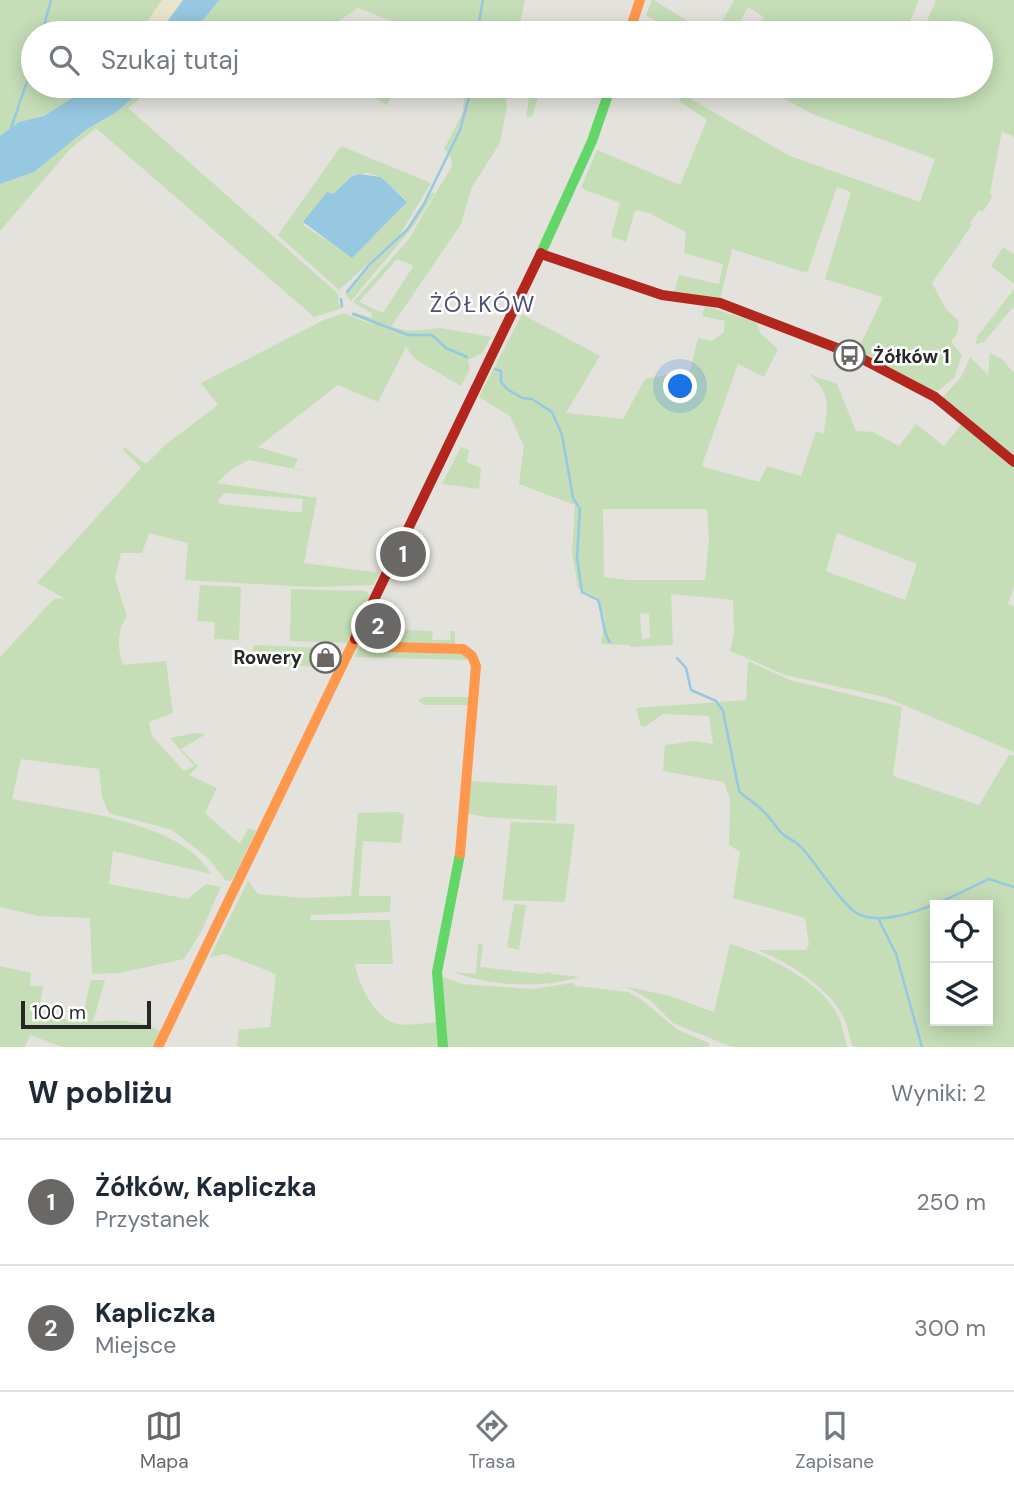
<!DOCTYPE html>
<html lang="pl">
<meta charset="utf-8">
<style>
:root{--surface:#fff;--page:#f6f6f7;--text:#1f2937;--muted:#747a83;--line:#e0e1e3;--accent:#696866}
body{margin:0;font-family:"DM Sans",sans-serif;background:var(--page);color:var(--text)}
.controls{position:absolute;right:21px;bottom:21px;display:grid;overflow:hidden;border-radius:0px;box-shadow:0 4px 18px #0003}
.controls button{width:63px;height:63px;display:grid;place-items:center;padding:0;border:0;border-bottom:2px solid var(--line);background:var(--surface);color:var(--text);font:35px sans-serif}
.scale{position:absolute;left:21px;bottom:18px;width:130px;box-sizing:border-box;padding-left:7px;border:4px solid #272727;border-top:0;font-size:19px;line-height:24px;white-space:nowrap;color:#272727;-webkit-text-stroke:5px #fff;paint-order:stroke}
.you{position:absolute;left:681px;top:387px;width:24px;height:24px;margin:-18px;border:5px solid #fff;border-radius:50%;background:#1a73e8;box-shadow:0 0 0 10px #1a73e833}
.badge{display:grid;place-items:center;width:46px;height:46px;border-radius:50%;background:var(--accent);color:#fff;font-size:23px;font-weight:700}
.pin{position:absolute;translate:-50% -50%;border:4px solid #fff;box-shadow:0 2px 7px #0006}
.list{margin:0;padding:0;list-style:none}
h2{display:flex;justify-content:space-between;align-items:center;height:91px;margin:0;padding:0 28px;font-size:30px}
h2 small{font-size:23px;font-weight:400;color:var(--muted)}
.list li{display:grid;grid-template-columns:46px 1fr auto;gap:21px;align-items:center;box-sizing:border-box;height:126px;padding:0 28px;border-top:2px solid var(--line)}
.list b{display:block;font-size:26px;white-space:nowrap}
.list p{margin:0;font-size:23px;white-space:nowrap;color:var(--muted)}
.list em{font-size:23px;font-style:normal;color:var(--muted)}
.icon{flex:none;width:38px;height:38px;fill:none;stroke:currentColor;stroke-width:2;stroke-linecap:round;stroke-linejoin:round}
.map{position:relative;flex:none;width:1014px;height:1047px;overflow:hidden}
.search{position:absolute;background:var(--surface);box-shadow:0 4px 18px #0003;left:21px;right:21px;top:21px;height:77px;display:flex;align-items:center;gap:18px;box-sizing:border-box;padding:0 24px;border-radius:38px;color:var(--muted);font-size:26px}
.sheet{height:343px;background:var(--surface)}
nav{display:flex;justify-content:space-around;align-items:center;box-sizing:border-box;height:98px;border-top:2px solid var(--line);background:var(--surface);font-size:19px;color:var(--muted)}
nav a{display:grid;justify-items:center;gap:4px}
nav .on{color:var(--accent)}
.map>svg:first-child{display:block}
</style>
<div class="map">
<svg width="1014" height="1047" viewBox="0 0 1014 1047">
<rect width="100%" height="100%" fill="#e4e2dc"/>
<g fill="#c5deb7" fill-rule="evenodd">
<path d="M0 0H162L139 33H33V86H91L44 116 19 122 0 136Z"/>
<path d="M219 0H525L518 33H415V30L358 8 328 28 326 33H193Z"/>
<path d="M652 0H654L706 33H676L646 15Z"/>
<path d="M734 0H919L905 33H755L764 17 748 7 734 33H716Z"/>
<path d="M936 0H1014V137L1002 131 990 193 992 197 983 212 979 210 970 223 972 225 932 283 946 309 959 321 957 333 951 342 962 355 954 378 938 391H928L857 352 883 297 825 279 851 192 837 187 807 273 732 249 720 300 674 293 679 275 719 284 723 264 684 253 686 232 649 213 635 210 626 242 611 236 620 203 581 188 597 150 680 185 707 120 679 101 688 86H694L687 97 790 156 920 202 935 159 812 114 762 86H981V33H922Z"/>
<path d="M147 86H156L128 108 326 283 339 295 338 303 343 308 314 317 96 128 70 149 0 231V184L34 172 87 129 115 113Z"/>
<path d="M354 86H397L387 105Z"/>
<path d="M438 86H506L507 106 500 143 472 187 461 224 391 327 409 331 440 328 491 337 482 353 468 360 470 369 461 386 415 359 406 347 378 402 338 385 258 447 298 459 294 468 310 472 249 460 233 468 217 483 317 498 304 563 380 573 373 585 311 587 185 580 188 543 149 533 142 553H121L115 579 127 616C117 630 117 649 123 665L166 661 173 713 149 722 152 736 184 771 194 766 170 738 196 733 206 734 181 749 198 766 189 775 217 788 205 813 240 844 248 828 256 831 234 877 231 881 225 880 208 858 172 830 109 813 102 797 99 769 21 759 12 799C69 811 181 820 211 874L113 851 109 884 188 899 206 884 221 887 201 932 184 959 119 973 92 974 90 918 39 916 0 907V657L48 605 54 599 64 598 37 583 141 468 123 450 124 447 146 464 165 445 218 405 201 383 324 320 344 313 376 326 350 311 373 318 371 313 353 302 408 240 452 166 450 155 444 149 463 112 464 99ZM397 259 412 265V268L383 313 359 302ZM224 493 303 499 302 512H294L220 504 218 501Z"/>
<path d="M531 86H541L532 117 526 116Z"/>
<path d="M341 146 431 183 399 236 339 290 278 235ZM367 173 381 177 406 200C391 222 370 237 352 257L303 225 327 192 333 194 352 175Z"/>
<path d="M432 193H435L413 227 351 301 346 295 371 265 406 232Z"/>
<path d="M1003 247 1014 254V284L991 266Z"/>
<path d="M1014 289V306L984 342 976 344 977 337Z"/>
<path d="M705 306 756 322 761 334 778 349 764 377 738 364 702 465 707 468 759 482 767 466 801 476 816 431 824 434C827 405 832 395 809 374L837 384 856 431 873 432 899 446 916 424 944 446 964 421 1014 464V586L1008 604 1014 607V752L885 697 785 675 730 651 734 632 733 600 671 594 673 645 630 647V645L601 644 605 620 599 599 578 588 572 551 575 505 519 484 524 446 510 416 479 397 522 314 600 356 566 413 623 419 645 379 690 371 698 338 712 341 724 332 725 321 702 316ZM603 509H707L709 539 705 580H628L604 577ZM837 533 917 564 905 600 826 571ZM649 613 650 638 642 639 640 614Z"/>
<path d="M990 353 1002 359 1014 373V457L941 399 961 377 970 357 988 375Z"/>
<path d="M461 447 469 450 467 462 481 468 479 489 442 484Z"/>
<path d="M200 585 241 587 239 640 214 639 215 622 197 621Z"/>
<path d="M291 589 366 591 370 596 347 643 290 641Z"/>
<path d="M368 629 433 631 432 640H450L451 631H455V645L382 643 369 636Z"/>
<path d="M254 645 322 648 318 667 249 663Z"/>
<path d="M362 645 390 649 458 650 471 660 354 657Z"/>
<path d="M748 661 790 680 902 707 893 776 979 805 1009 755H1014V1047H853C849 1037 848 1025 843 1016 828 987 787 961 757 950H806L809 945 805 918 733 898 740 852 729 845 730 799 724 782 663 771 665 745 695 741 713 744 709 716 663 714 644 727 641 726 636 708 746 700ZM935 905H988V1021H935Z"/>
<path d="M423 697H471V705H426L418 701Z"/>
<path d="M467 781 557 786 556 821 485 817 465 813Z"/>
<path d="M399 812 404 814 401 843 363 841 359 896H391L390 912 311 915 310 920H390L393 964H355C358 984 376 1021 398 1024 410 1026 425 1023 437 1022L440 1047H237L239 1030 270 1027 276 974 225 954 210 957 248 881 258 894 303 898 351 896 358 813Z"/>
<path d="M511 822 575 824 565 902 502 900Z"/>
<path d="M514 904 526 905 519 950 507 947Z"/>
<path d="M478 944H483L480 967 542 974 551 972V974L580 977C542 989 490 986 453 972L476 974Z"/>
<path d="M730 944C763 953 817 980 835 1010 842 1021 844 1035 847 1047H732L673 1023 650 1000 627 987 667 995 714 1012Z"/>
<path d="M0 966 31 973 30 986H43L38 1015 81 1022 91 980H105L93 1022C113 1020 143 1019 160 1031L152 1047H62L30 1035 25 1047H0Z"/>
<path d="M440 976 463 984 531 989 573 983 576 986 628 992 642 1000 678 1030 709 1043V1047H446Z"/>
</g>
<path fill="#e8e5cc" d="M162 0H183L159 33H139Z"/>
<g fill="#96c8e1">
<path d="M183 0H219L193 33H159Z"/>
<path d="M91 86H147L115 113 87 129 34 172 0 184V136L19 122 44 116Z"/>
<path d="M359 174 381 177 407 202 352 258 303 222 327 192 333 194 352 176Z"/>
</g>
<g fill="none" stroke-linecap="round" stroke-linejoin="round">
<g stroke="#96c8e1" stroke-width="2.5">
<path d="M42 33 51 0"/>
<path d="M477 33 483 0"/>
<path d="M10 131 33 64"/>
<path d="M347 292 370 264 407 230 424 204 460 130 472 86"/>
<path d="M341 299 342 306"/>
<path d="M353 314 408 335H432L446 348 467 357"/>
<path d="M495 369 501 371V382L507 389 522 398 532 399 552 412 562 435 573 498 580 509 577 557 582 592 598 600C603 613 603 635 610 642"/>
<path d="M677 658 686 668 691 690 716 701 723 711 739 791C747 799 761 807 767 815 773 821 776 829 784 835 789 839 797 842 801 847 819 867 831 889 851 909 881 937 957 894 989 879L1014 887"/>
<path d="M879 920 896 954 922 1047"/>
</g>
<g stroke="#63d668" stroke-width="10">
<path d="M541 253 592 141 611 86"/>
<path d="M443 1047 437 972 460 854"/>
</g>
<g stroke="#ff974d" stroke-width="10">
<path d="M629 33 640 0"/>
<path d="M356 635 390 647 463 649 472 656 476 666 460 854"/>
<path d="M158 1047 355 639"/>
</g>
<g stroke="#b3261e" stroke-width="10">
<path d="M541 254 662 295 720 303 855 355 935 397 1014 462"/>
<path d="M355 639 541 253"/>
</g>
</g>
<defs>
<symbol id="bus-ring" viewBox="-11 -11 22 22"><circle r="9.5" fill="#fff" stroke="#696866" stroke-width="1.5"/><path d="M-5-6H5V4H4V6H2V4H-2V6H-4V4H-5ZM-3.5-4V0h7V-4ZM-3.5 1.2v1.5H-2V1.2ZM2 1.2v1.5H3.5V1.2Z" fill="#696866"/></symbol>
<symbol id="shop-ring" viewBox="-11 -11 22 22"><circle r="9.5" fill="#fff" stroke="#696866" stroke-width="1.5"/><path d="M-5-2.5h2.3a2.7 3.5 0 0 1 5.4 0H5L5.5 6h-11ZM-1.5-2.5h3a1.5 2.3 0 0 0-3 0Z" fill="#696866"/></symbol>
</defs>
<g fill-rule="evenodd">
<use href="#bus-ring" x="832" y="338" width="35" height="35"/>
<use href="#shop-ring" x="308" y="640" width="35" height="35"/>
</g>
<g text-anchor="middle" stroke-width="5" stroke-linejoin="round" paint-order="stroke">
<g font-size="19" font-weight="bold" fill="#272727" stroke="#fff" text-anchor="start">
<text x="873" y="363">Żółków 1</text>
<text x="302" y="664" text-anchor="end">Rowery</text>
</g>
<g font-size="23" letter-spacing="2" fill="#4c5073" stroke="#fff">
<text x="483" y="312">ŻÓŁKÓW</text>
</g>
</g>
</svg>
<div class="controls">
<button><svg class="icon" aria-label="locate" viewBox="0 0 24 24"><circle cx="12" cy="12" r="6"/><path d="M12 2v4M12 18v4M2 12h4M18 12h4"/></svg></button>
<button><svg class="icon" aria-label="layers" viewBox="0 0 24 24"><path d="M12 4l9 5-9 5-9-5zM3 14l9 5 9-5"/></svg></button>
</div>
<div class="scale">100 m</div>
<div class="you"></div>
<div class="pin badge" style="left:403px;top:554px">1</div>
<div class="pin badge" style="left:378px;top:626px">2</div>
<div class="search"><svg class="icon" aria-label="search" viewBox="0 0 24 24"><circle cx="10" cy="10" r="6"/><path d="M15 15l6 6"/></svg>Szukaj tutaj</div>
</div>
<section class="sheet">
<h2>W pobliżu<small>Wyniki: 2</small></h2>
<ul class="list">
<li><span class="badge">1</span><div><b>Żółków, Kapliczka</b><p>Przystanek</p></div><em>250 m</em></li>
<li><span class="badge">2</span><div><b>Kapliczka</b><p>Miejsce</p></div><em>300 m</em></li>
</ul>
</section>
<nav>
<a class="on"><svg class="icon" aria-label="map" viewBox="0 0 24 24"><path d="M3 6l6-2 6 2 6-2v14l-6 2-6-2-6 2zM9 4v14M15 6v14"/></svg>Mapa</a>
<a><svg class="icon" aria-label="directions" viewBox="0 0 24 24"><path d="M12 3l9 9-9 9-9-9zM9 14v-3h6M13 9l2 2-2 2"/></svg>Trasa</a>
<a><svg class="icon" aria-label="saved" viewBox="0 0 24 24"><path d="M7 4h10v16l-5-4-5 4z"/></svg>Zapisane</a>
</nav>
